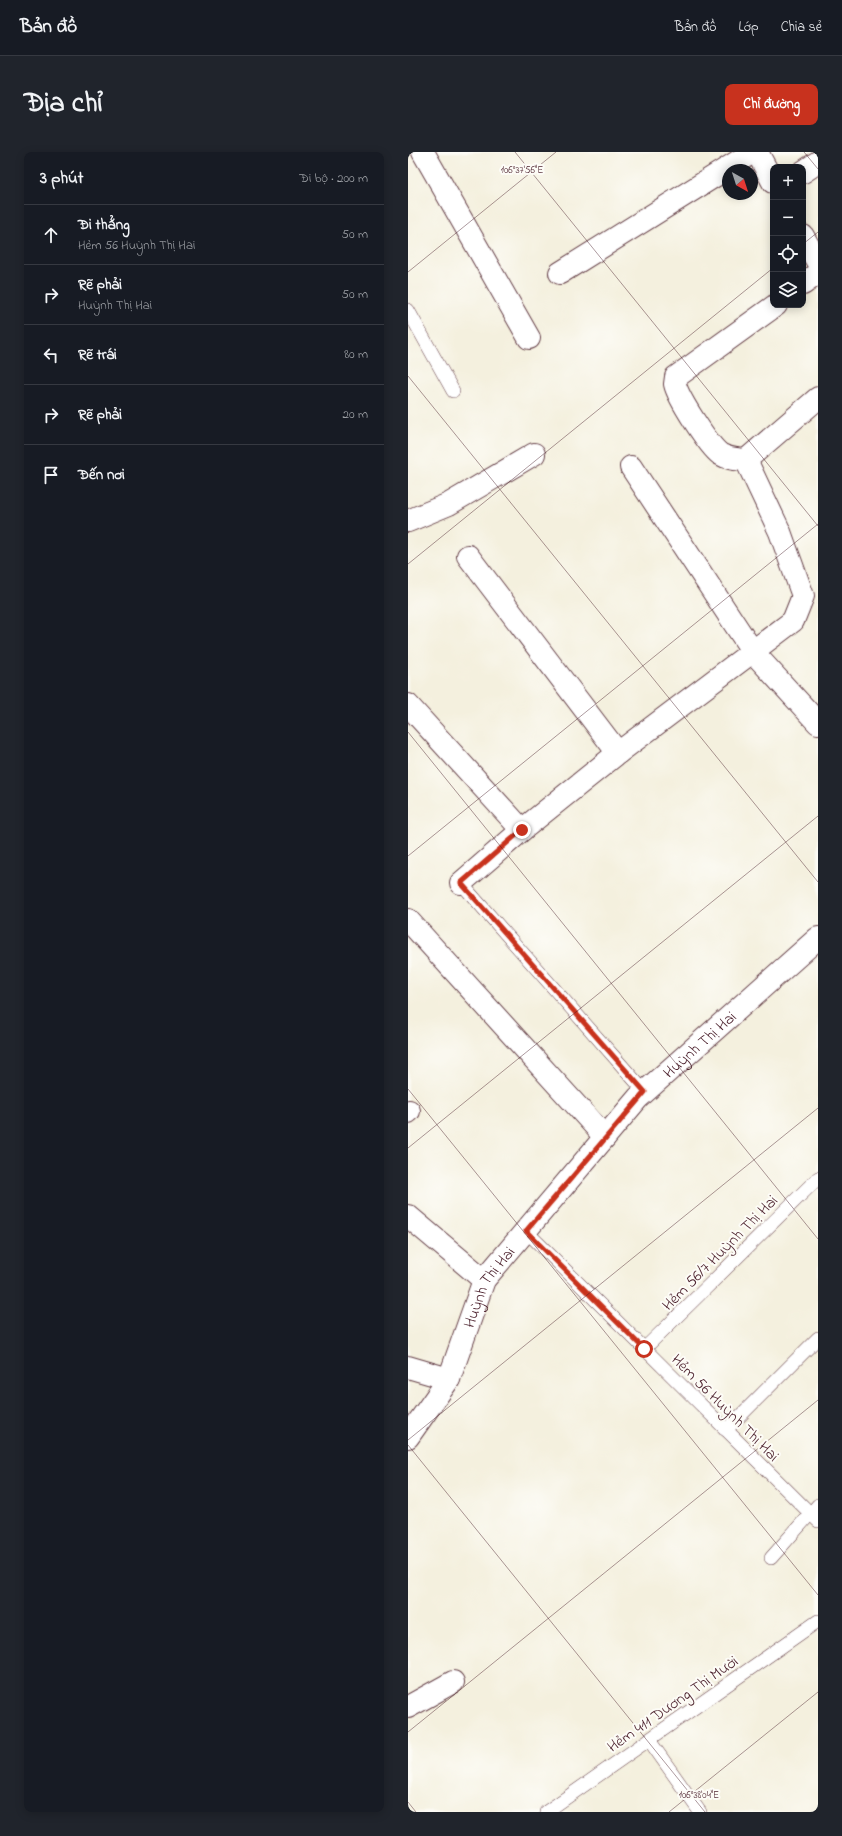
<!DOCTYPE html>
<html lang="vi">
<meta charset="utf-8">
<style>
:root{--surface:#171b24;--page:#20242c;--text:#f1f3f6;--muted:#9ea1a6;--line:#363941;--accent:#c8321e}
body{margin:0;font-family:"Indie Flower",sans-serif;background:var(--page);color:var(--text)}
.controls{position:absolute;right:12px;top:12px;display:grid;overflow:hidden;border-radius:8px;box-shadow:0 2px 10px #0003}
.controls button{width:36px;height:36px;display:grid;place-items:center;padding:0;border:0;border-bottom:1px solid var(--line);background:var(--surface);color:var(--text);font:20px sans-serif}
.compass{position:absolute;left:314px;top:12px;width:36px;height:36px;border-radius:50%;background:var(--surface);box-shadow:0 2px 10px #0003;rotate:141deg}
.stop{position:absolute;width:12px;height:12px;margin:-9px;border:3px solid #c8321e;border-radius:50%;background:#fff}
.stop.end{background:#c8321e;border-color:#fff;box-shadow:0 1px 4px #0008}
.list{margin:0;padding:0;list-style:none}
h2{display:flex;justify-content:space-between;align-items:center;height:52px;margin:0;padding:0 16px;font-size:17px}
h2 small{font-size:13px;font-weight:400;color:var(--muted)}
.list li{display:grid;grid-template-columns:26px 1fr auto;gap:12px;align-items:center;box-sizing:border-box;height:60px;padding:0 16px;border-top:1px solid var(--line)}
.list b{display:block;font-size:15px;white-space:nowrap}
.list p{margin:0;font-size:13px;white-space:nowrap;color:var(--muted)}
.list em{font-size:13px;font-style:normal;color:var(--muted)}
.icon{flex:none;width:22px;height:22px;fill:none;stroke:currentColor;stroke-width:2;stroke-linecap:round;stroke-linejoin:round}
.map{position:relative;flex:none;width:410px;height:1660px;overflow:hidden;border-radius:8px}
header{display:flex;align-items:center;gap:24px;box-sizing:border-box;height:56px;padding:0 20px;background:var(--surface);border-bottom:1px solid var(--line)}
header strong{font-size:19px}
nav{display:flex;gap:22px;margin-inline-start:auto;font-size:14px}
.intro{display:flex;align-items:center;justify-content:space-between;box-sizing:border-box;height:96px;padding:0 24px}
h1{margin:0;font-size:28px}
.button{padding:10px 18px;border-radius:8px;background:var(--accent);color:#fff;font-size:14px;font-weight:700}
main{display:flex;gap:24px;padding:0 24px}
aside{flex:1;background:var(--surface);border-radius:8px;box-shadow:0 2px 10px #0003}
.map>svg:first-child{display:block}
</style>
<header>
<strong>Bản đồ</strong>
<nav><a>Bản đồ</a><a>Lớp</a><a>Chia sẻ</a></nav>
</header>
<div class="intro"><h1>Địa chỉ</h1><a class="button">Chỉ đường</a></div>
<main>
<aside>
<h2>3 phút<small>Đi bộ · 200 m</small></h2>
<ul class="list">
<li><svg class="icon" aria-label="ahead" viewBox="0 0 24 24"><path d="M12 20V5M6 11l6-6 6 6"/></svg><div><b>Đi thẳng</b><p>Hẻm 56 Huỳnh Thị Hai</p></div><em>50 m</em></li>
<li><svg class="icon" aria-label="right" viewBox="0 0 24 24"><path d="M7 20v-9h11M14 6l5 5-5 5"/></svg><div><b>Rẽ phải</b><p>Huỳnh Thị Hai</p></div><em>50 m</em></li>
<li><svg class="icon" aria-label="left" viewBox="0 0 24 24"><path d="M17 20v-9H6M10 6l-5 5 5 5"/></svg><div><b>Rẽ trái</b></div><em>80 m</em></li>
<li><svg class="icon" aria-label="right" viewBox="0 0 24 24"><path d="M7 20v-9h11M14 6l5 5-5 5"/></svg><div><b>Rẽ phải</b></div><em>20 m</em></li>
<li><svg class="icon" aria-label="arrive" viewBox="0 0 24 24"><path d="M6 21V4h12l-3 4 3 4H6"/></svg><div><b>Đến nơi</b></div></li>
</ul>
</aside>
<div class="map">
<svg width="410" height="1660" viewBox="0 0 410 1660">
<rect width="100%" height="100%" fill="#fdfcf7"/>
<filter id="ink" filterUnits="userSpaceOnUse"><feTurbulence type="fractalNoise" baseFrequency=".025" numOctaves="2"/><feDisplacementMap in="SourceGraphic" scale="8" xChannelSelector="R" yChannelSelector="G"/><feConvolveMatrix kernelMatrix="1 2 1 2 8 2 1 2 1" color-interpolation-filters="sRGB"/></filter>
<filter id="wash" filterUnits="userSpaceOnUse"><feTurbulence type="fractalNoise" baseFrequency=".012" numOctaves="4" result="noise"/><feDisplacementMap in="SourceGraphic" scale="16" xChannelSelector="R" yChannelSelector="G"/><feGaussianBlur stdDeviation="0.9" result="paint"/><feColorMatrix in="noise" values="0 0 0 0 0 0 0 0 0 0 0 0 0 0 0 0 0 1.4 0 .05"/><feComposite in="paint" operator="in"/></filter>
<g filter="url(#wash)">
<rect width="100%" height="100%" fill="#f4f0de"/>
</g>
<g filter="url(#ink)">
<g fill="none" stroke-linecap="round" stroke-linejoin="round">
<defs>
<g id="service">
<path d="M0 158 45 239"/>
<path d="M53 731 237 940"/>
<path d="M118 1079 410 1369"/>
<path d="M236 1197 410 1026"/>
<path d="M318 1278 410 1186"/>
<path d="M363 1406 410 1353"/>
<path d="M241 1588 292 1660"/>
<path d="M138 1660 410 1469"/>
</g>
<g id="minor">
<path d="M15 0 121 186"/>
<path d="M349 0 365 30"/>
<path d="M395 20 410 10"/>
<path d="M395 84 410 111"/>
<path d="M152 121 345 0"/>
<path d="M395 132 410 121"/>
<path d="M338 308C328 307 320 307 312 302 301 294 270 246 267 232L268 225 368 153"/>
<path d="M223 315 345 500 410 571"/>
<path d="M0 369 41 352 126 302"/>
<path d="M60 404 210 601"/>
<path d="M0 553 114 678"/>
<path d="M53 731 114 678 210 601 385 469 395 444 372 380 338 308 410 246"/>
<path d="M0 768 197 985"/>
<path d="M0 960 1 959"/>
<path d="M0 1064 76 1128"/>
<path d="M0 1215 41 1227"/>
<path d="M0 1555 45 1530"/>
</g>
<g id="tertiary">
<path id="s1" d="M0 1285 41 1227 76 1128 230 946 410 786"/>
</g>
</defs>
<use href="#service" stroke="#643e46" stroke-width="14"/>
<use href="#minor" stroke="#643e46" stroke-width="24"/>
<use href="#tertiary" stroke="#643e46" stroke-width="24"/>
<use href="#service" stroke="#fff" stroke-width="13"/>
<use href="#minor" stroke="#fff" stroke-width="22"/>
<use href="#tertiary" stroke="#fff" stroke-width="22"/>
</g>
</g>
<g fill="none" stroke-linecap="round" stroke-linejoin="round" filter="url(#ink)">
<path stroke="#c8321e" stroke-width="5" d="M114 678 53 731 237 940 118 1079 236 1197"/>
</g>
<path fill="none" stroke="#4a1f2b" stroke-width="1" stroke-opacity="0.45" d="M107 0 410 374M396 0 410 17M395 92 410 80M0 120 148 0M0 224 410 730M0 412 365 116M0 580 410 1087M0 704 410 372M0 937 410 1443M0 996 410 664M0 1288 410 956M0 1293 297 1660M0 1580 410 1248M0 1650 8 1660M261 1660 410 1540"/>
<g text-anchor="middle" stroke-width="4" stroke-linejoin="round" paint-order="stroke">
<g font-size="16" fill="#4a1f2b" stroke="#fdfcf7">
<text dy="6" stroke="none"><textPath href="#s1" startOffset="496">Huỳnh Thị Hai</textPath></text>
<text transform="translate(311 1100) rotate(-45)" y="6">Hẻm 56/7 Huỳnh Thị Hai</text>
<text dy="6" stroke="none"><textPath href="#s1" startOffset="172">Huỳnh Thị Hai</textPath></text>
<text transform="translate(318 1255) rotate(45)" y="6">Hẻm 56 Huỳnh Thị Hai</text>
<text transform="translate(264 1551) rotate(-35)" y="6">Hẻm 411 Dương Thị Mười</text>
</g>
</g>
<g font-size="10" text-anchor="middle" fill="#4a1f2b" stroke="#fdfcf7" stroke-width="4" stroke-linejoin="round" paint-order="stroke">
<text x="114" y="21">106°37'56"E</text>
<text x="291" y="1646">106°38'04"E</text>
</g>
</svg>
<div class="controls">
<button>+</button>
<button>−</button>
<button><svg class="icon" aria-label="locate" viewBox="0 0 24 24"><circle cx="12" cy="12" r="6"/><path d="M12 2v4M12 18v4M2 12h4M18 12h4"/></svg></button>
<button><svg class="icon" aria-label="layers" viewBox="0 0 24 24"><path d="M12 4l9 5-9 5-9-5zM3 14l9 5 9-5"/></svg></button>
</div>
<svg class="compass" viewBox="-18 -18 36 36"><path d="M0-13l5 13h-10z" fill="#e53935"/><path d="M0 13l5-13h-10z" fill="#9ea1a6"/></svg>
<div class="stop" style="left:236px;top:1197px"></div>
<div class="stop end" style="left:114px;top:678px"></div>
</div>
</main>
